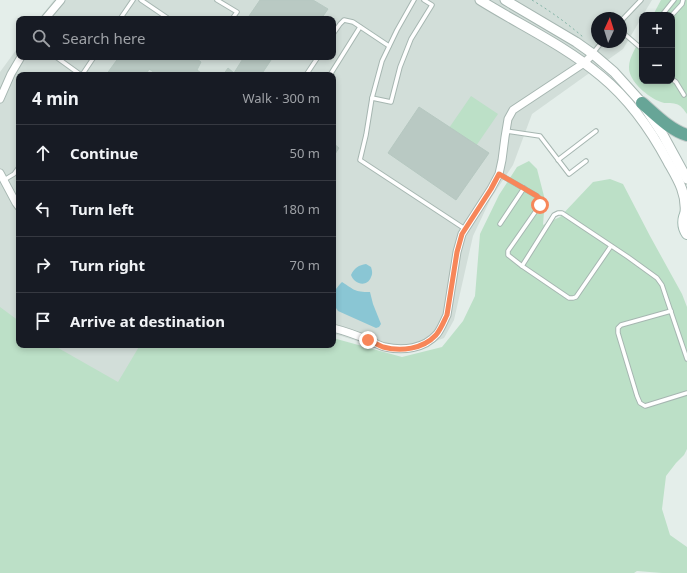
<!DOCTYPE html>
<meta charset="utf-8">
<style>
:root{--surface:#171b24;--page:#242831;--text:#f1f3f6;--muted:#9ea1a6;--line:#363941}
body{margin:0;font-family:"Noto Sans",sans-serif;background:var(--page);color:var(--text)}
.controls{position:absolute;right:12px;top:12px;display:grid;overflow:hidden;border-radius:8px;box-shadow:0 2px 6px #0003}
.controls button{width:36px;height:36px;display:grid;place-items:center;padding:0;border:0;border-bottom:1px solid var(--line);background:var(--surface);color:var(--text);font:20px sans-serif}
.compass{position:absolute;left:591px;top:12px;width:36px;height:36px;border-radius:50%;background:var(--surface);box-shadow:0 2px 6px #0003;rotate:4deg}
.stop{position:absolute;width:12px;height:12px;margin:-9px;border:3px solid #f78659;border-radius:50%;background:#fff}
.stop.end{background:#f78659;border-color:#fff;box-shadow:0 1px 4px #0008}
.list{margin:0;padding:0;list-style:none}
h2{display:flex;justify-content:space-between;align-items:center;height:52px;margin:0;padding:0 16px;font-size:17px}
h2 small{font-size:13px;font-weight:400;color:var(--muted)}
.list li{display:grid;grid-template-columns:26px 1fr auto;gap:12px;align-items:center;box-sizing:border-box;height:56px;padding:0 16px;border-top:1px solid var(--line)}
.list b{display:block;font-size:15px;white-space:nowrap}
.list em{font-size:13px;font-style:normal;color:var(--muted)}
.icon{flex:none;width:22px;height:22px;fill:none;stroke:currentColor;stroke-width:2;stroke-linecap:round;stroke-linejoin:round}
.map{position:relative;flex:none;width:687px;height:573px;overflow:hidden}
.search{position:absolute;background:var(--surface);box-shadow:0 2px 6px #0003;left:16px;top:16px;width:320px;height:44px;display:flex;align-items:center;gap:10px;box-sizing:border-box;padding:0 14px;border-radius:8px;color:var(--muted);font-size:15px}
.panel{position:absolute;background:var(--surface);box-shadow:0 2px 6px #0003;left:16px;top:72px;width:320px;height:276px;border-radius:8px}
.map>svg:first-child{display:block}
</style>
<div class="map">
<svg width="687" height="573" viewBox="0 0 687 573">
<rect width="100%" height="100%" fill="#e4eeea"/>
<path fill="#d2ded9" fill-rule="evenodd" d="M54 0H652L643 15H642V17L623 49 532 114 513 165 491 198 473 236 454 320 444 338 404 353 376 347 341 336 333 334V75H19V345H181L94 436 0 366V72L19 46V57H333V19H39ZM597 18H621V42H597Z"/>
<g fill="#bce0c7">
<path d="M661 0H687V114C684 110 681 105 676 104 671 102 665 104 661 102 649 98 628 81 629 67 629 57 637 46 642 36V81H672V15H653Z"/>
<path d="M471 96 498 114 476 146 449 128Z"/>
<path d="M529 161 537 169 545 200 543 225 560 217 593 182 610 179 623 184 650 236 682 294 687 307V449L684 455 676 463 666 476 662 509 670 535 687 547V573H662L637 571 634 573H0V307L19 321V345H53L118 382 140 345H333V338L402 357 442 347 463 321 475 296 480 234 499 195 517 167Z"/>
</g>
<g fill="#8ac6d4">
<path d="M366 264 371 267C372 270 373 274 371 277 367 288 354 284 351 275 354 268 359 265 366 264Z"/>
<path d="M342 282C355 290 354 292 370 292L373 304 381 324 379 327 376 328 338 311 334 305 333 296 336 289 340 284Z"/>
</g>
<g fill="#b9c9c3" stroke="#b6c8c1">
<path d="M260 0H313L328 9 321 19H247Z"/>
<path d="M119 57H194L201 62 197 70 204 75H158L149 69 146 75H106Z"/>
<path d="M244 57H273L261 75H223L228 68 234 73Z"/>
<path d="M419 107 489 153 456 200 388 153Z"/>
<path d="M333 143 339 148 333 157Z"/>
</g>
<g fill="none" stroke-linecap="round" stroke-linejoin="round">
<defs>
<g id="service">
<path d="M141 0 169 19"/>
<path d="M217 0 237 12 232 19"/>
<path d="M414 0 397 30 382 61 372 98 366 135 360 160 465 229"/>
<path d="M662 15 674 0"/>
<path d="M672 15 682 4 683 0"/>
<path d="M120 19 133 0"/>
<path d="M621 21 641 0"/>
<path d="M621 31 642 49"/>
<path d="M333 34 340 24 344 20 353 22 389 46"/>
<path d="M593 53 602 42"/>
<path d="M56 57 81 75"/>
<path d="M82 75 94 57"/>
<path d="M306 75 318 57"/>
<path d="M330 75 360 27"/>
<path d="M672 79 676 82 684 95"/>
<path d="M372 98 391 102 400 67 411 39 432 5 424 0"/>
<path d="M506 131 540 136 569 174 586 161"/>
<path d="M558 160 596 131"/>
<path d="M499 174 537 196 539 198 540 205 508 251V255L522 266"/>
<path d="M4 180 14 174 19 167"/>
<path d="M500 224 524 188"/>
<path d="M611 246 576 297 573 298H569L522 266 554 215 558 213H562L628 257 657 278 662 285 666 297 687 359"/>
<path d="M671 311 621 325 618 328V333L637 396 640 403 645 406 687 393"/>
</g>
<g id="minor">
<path d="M45 19 61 0"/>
<path d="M0 99 11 74 21 57"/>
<path d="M0 173 16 203 19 207"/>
<path d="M333 328C345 331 356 335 368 340 374 342 379 346 385 347 403 351 424 349 437 334 441 329 444 321 447 315L457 252 462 234 491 189 499 174 502 160 505 137 508 119 513 110 584 63 593 54"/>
</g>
<g id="tertiary">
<path d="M480 0C520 25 564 45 601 76 629 99 651 130 668 162 677 178 687 193 685 213"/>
<path d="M505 0 576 42 593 54 614 72 642 103 663 135 687 179"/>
</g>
<path id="secondary" d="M687 211C682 218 682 227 687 234"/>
<path id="primary" d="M642 103C656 115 670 130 687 135"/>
</defs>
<use href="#service" stroke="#a6b6b1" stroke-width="5.5"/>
<use href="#minor" stroke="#a6b6b1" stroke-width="9"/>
<use href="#tertiary" stroke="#a6b6b1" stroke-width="11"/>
<use href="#secondary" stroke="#a2bab2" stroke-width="12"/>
<use href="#primary" stroke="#c1cac8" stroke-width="14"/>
<path stroke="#83b3a6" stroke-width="1" stroke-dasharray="2 3" stroke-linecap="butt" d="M532 0C550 11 567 23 583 37"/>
<use href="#service" stroke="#fff" stroke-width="3.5"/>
<use href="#minor" stroke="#fff" stroke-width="7"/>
<use href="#tertiary" stroke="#fff" stroke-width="9"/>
<use href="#secondary" stroke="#fff" stroke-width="10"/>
<use href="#primary" stroke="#67a597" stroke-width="12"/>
</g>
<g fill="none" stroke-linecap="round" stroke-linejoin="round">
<path stroke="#f78659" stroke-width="5" d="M368 340C373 342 378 345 383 347 401 352 423 349 436 335 441 329 444 321 447 315L457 252 462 234 491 189 499 174 537 196 539 198 540 205"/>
</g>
</svg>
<div class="controls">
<button>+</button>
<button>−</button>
</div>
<svg class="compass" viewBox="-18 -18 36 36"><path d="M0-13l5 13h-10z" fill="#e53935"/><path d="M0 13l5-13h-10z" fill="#9ea1a6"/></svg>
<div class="stop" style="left:540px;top:205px"></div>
<div class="stop end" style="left:368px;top:340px"></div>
<div class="search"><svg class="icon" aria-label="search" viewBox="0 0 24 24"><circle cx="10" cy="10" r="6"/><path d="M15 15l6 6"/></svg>Search here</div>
<section class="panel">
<h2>4 min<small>Walk · 300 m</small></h2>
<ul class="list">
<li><svg class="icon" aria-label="ahead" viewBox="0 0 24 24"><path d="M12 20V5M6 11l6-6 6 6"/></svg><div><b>Continue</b></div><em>50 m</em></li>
<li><svg class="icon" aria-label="left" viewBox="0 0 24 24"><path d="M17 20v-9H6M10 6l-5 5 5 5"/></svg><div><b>Turn left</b></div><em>180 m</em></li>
<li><svg class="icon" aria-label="right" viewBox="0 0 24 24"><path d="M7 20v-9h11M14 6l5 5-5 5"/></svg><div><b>Turn right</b></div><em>70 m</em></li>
<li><svg class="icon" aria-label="arrive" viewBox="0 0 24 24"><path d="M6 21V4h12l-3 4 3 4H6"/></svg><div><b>Arrive at destination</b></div></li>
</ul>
</section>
</div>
